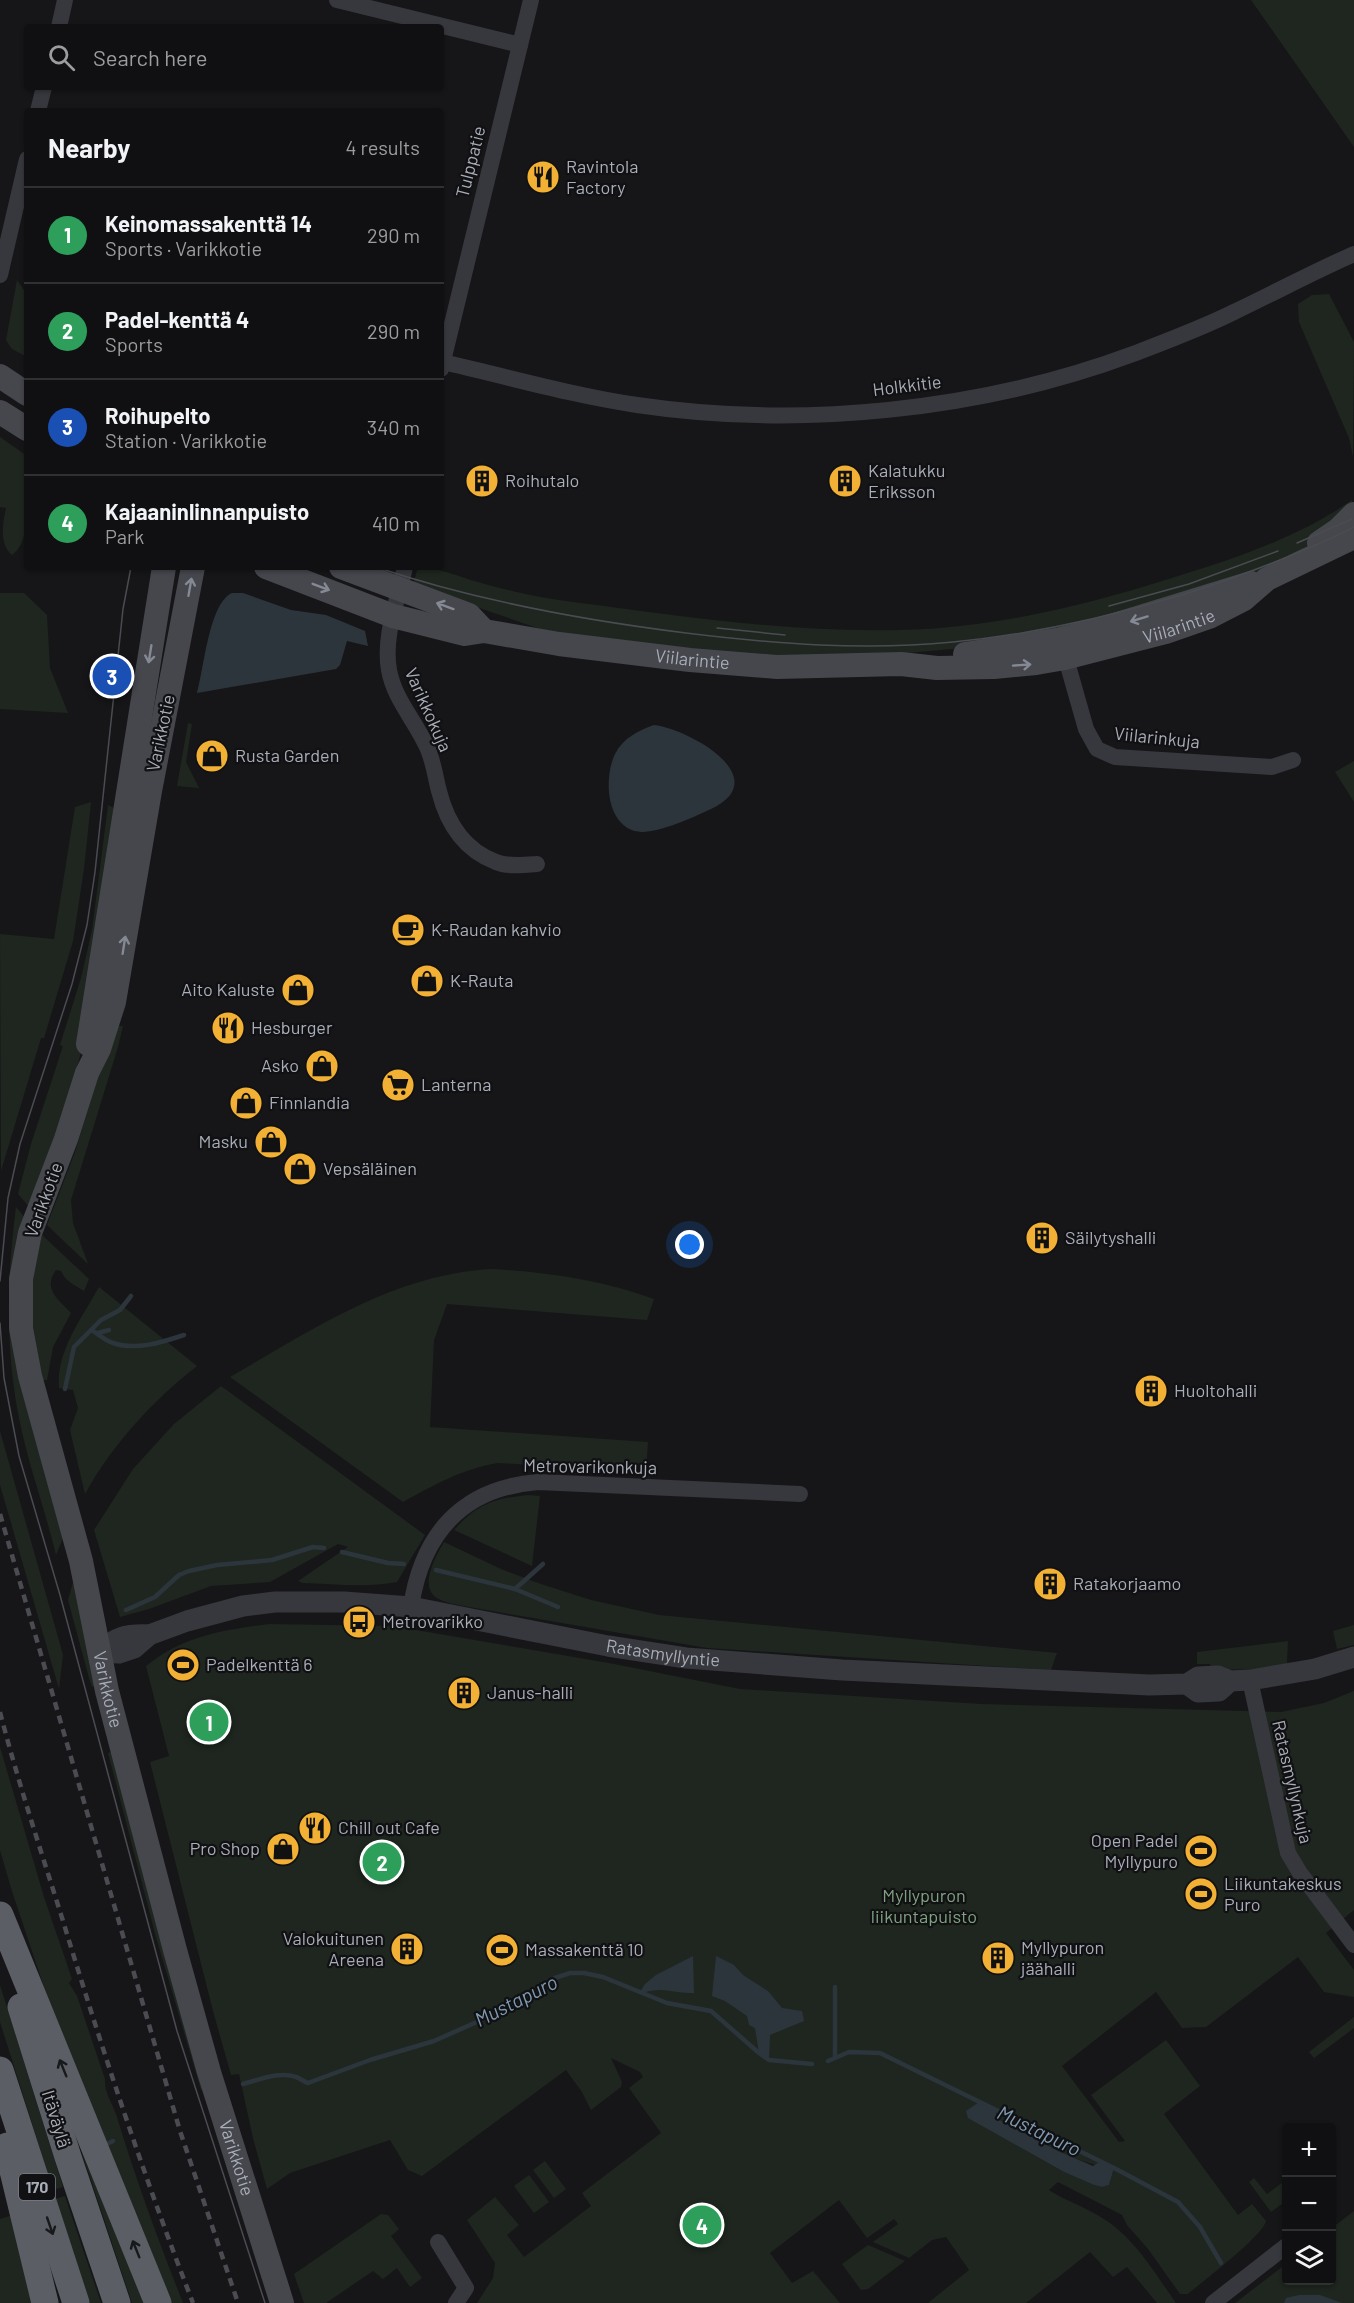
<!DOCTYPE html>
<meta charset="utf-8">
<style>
:root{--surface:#101012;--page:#19191b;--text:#f1f3f6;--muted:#9c9d9f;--line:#303032;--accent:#d93025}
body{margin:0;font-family:Barlow,sans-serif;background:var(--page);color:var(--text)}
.controls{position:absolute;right:18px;bottom:18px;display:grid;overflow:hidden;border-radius:6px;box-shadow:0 2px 4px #0004}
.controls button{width:54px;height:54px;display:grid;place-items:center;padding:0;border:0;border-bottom:2px solid var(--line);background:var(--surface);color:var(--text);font:30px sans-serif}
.you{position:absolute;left:690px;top:1245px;width:21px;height:21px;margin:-15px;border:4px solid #fff;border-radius:50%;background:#1a73e8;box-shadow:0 0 0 9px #1a73e833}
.badge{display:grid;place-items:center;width:39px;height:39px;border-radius:50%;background:var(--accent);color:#fff;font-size:20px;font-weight:700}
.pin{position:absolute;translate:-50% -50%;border:3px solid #fff;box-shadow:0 2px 6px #0006}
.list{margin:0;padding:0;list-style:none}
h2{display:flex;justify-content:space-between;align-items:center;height:78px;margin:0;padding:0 24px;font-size:26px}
h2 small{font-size:20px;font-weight:400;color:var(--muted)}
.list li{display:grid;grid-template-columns:39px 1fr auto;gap:18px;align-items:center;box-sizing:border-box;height:96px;padding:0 24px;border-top:2px solid var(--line)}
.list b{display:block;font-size:22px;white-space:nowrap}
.list p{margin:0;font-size:20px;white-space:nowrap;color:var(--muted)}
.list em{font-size:20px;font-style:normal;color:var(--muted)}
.icon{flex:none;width:33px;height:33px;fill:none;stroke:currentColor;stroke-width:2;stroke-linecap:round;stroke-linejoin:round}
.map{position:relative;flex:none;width:1354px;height:2303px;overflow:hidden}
.search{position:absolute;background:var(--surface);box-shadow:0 2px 4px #0004;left:24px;top:24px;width:420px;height:66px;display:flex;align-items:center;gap:15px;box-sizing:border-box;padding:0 21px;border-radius:6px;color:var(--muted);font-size:22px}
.panel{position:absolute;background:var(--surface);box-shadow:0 2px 4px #0004;left:24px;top:108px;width:420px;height:462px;border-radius:6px}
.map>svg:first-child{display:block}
</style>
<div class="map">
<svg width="1354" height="2303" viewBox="0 0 1354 2303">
<rect width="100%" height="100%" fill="#161618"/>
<g fill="#1e261f" fill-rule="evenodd">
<path d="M1251 0H1354V147Z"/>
<path d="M17 280 27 295V357L12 349 6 340Z"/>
<path d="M1329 294 1354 342 1353 457 1349 438 1299 322 1298 304 1312 295Z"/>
<path d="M0 437 27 456C27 480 34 541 12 555 0 545 2 526 6 508L0 507Z"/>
<path d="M1352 500 1354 508 1308 545 1279 564 1136 615 973 647 874 656 820 658 716 653 543 630 413 585 418 567C438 567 459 577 478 582 508 591 542 598 573 602 681 616 791 633 901 630 994 628 1087 605 1175 577 1237 558 1299 537 1352 500Z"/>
<path d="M0 593H24L47 615 50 668 68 713 0 709Z"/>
<path d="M188 723 192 724 186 762 199 788 177 786Z"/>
<path d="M1354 761V802L1335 772Z"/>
<path d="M91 802 84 869 73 941 44 1038H41L1 1171 0 934 54 939 75 807Z"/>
<path d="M108 805 114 808 86 1028C74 1091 52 1149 31 1209L18 1194 31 1144 63 1046 60 1045 81 978 92 930Z"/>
<path d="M119 1026H123L118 1047 71 1200 73 1223 88 1264 47 1225 75 1152 111 1032Z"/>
<path d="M16 1207 26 1219 15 1262 65 1533 56 1555C45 1509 28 1464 19 1418 5 1347 7 1278 16 1207Z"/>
<path d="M42 1235 89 1279 84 1291C76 1286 64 1280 61 1271L56 1270C42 1289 59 1300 71 1313L53 1347 47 1380H42L31 1314 34 1265Z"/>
<path d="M491 1269C546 1272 602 1280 654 1299L647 1320 447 1304 434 1340 430 1427 648 1442 646 1472 498 1463C462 1469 434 1485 403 1502L230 1377C311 1330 395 1274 491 1269Z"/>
<path d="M99 1287 197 1366C152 1401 113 1444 85 1494L70 1430 78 1408 73 1390 59 1388C56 1351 82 1318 99 1287Z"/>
<path d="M221 1386 425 1535 397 1582C367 1588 333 1584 303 1583L298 1581 348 1547 338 1544 270 1582 211 1586 149 1609 120 1617 94 1530 133 1469 174 1424Z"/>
<path d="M0 1431 63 1655 59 1689 0 1485Z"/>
<path d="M529 1495 540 1496 532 1566 454 1530C477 1504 495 1498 529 1495Z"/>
<path d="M444 1542 501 1569 541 1584 591 1600 659 1615 1057 1653 1051 1670 707 1648 469 1607C459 1605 445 1603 437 1598 418 1587 437 1554 444 1542Z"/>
<path d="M74 1579 96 1686 92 1687 89 1678 68 1600Z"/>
<path d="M269 1624 391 1626 410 1629 609 1663 740 1689 981 1704 1281 1712 1324 1703 1354 1691V1910L1326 1933 1354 1970V1997L1324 1992 1298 1957 1206 2027 1182 2028 1156 1992 1062 2066 1119 2142 1125 2141 1091 2095 1166 2040 1200 2086 1164 2114 1238 2215 1252 2204 1266 2221C1263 2236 1203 2281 1188 2294H1180L1148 2249 1127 2225 1122 2215 1058 2182 1049 2190C1064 2200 1083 2206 1099 2216 1133 2235 1154 2272 1176 2303H1157L1127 2267 1113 2277 1090 2252 1026 2303H928L969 2270 946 2237 932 2240 909 2258 873 2242 898 2224 894 2219 867 2238 839 2200 770 2253 792 2283 813 2271 840 2303H477L493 2278 495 2263 467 2220 495 2197 519 2225 507 2235 524 2257 591 2206 582 2193 661 2133 629 2088 643 2077 640 2072 611 2058 622 2082 621 2087 591 2110 582 2092 566 2070 422 2176 408 2170 390 2140 290 2173 267 2189 253 2138 239 2074 231 2075 213 2011 150 1762 169 1756 146 1666C183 1636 222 1630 269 1624ZM996 2112V2118C1032 2138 1073 2164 1114 2168L1109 2185 1102 2187 1094 2185 1064 2172 986 2128Z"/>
<path d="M1354 1625V1645L1337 1649 1333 1631Z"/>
<path d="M1288 1641 1287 1664 1255 1669 1211 1670 1210 1664H1197V1652Z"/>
<path d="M0 1747 44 1897 72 1979 69 1983 77 1996 105 2079C104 2093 113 2104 117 2117 136 2180 159 2242 183 2303H167L54 2017 11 1888 0 1850Z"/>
<path d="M114 1751 204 2089 201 2090 156 1937 108 1753Z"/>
<path d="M0 1985 63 2187 53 2190 0 2022Z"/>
<path d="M1354 2017V2028L1314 2058 1309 2052Z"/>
<path d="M75 2132 152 2303H132Z"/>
<path d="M545 2161 566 2189 554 2198 533 2170Z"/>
<path d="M529 2175 549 2202 534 2213 514 2186Z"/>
<path d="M1254 2178 1267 2194 1286 2180V2201L1271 2212 1249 2182Z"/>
<path d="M65 2196 101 2303H90L55 2199Z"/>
<path d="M1354 2211V2303H1235L1286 2264V2280H1332V2228Z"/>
<path d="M381 2214 388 2215 399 2229 391 2236 422 2278 410 2287 397 2268 383 2279 373 2271 326 2303H304L294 2274Z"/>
<path d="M13 2215 35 2303H0V2219Z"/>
<path d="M868 2245 905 2261 868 2289 861 2290 842 2264Z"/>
</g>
<g fill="#2c353c">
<path d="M232 593H243L291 610 326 615 365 631 368 646 347 641 340 665 336 669 197 693C204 669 209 603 232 593Z"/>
<path d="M654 725C689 729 776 778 711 809 694 817 661 832 642 832 606 830 603 779 615 754 623 738 639 730 654 725Z"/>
<path d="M693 1956 694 1993C674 1994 663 1986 643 1993L640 1992 645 1984 656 1975Z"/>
<path d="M716 1956 734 1965 743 1975 768 1991 782 2008 802 2011 804 2021 770 2035 769 2060 759 2053 755 2028 749 2025 747 2016 725 2001 712 1996Z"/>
<path d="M979 2102 996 2111V2118L1058 2151 1093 2166 1099 2162 1114 2168 1109 2185 1102 2187 1094 2185 1064 2172 968 2118 966 2111Z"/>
<path d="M1299 2295H1320L1342 2303H1284L1286 2298Z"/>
</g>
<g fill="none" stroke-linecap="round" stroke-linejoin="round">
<g stroke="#2c353c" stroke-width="4.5">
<path d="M93 1331C99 1335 106 1341 113 1343 136 1351 163 1342 184 1335"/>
<path d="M98 1333 109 1330"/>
<path d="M65 1389 74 1347 101 1320 120 1310 131 1296"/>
<path d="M342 1552 388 1563 404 1564"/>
<path d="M436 1570 515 1589 558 1607"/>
<path d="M515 1589 543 1564"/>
<path d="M126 1610 155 1597 179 1575 189 1571 217 1565 272 1560 313 1547 324 1548"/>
<path d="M835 2057V1987"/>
<path d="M828 2061 849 2052 880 2053 1116 2169 1178 2202 1200 2227 1221 2263"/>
<path d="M243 2084C258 2080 280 2071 296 2077 300 2078 304 2082 308 2083L370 2060 434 2041 497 2013 555 1978 570 1973H584L603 1977 667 2003 711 2011 759 2053 769 2060 812 2064"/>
<path d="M109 2143 113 2141"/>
</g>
<g stroke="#37383d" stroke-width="16">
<path d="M337 0 520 45"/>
<path d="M59 27 65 0"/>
<path d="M38 111 44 87"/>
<path d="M0 275 27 159"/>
<path d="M443 362C508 377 571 395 637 405 799 429 980 411 1133 354 1167 341 1202 328 1234 312 1274 293 1313 272 1354 254"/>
<path d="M441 369 531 0"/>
<path d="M405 567C398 600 383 636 389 670 394 698 413 718 425 743 433 757 435 776 439 791 447 823 464 850 496 862 508 867 524 865 537 864"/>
<path d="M1063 648 1086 729 1097 749 1115 757 1272 767 1293 760"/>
<path d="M411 1607C422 1534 462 1488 538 1482L800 1494"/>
<path d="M1250 1680 1288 1853 1300 1873 1354 1945"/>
<path d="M438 2242 466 2288 456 2303"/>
<path d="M1213 2303 1286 2246"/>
</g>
<g stroke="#37383d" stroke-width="21">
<path id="s1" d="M98 1652 119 1653 134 1648 149 1635 187 1621 243 1606 275 1602H344L411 1607 608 1646 686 1658 842 1670 1149 1685 1187 1684 1198 1677 1218 1676 1230 1681 1250 1680 1315 1669 1354 1657"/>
<path d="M98 1652C117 1637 125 1634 149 1635"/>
<path d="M1187 1684 1198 1692 1219 1691 1230 1681"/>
</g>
<g stroke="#45474d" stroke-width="24">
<path d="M0 376 27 394"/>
<path d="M0 412 27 429"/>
<path d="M1319 543 1338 530 1354 514"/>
<path id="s2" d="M193 567 150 791 114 1002 99 1049 87 1073 66 1139 30 1233 21 1279V1328L30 1376 81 1561 107 1691 175 1950 209 2072 282 2303"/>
<path id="s3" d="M266 567 393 616 465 634 484 631 559 644 690 660 777 667 901 664 937 668 994 667 1036 663 1065 658 1166 632 1209 617 1244 599 1267 579 1354 537"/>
<path d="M341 567 469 615 484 631"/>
<path d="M965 654 1061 639 1108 627 1251 583"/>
<path d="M88 1044 164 567"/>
</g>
<g stroke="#5b5e65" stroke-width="27">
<path d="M0 1915 158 2303"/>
<path d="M21 2007 68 2157 117 2303"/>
<path d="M0 2070 76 2303"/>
<path d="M7 2146 45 2303"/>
</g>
<g stroke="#4a4c52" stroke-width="1.5">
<path d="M1297 543 1352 519"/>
<path d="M376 567C476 601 582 620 686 633 775 644 864 651 953 642 1027 635 1100 619 1171 598 1210 587 1247 573 1285 558 1309 548 1332 539 1354 527"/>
<path d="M1109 606 1189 584 1278 551"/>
<path d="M717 628 785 635"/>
<path d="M0 1281 8 1198 20 1144 72 984 87 925 95 872 123 609 131 567"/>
<path d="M0 1323 4 1378 19 1456 60 1595 177 2031 265 2303"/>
</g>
<g stroke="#4a4c52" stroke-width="4.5" stroke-dasharray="8 6" stroke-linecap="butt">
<path d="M0 1514 180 2131 238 2303"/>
<path d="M0 1712C18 1782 41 1851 63 1921 102 2049 144 2177 193 2303"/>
</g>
</g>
<defs><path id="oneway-shaft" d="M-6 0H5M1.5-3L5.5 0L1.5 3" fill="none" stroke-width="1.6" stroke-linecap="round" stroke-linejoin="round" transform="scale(1.5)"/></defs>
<g stroke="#858993">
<use href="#oneway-shaft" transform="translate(190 587) rotate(-80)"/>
<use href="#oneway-shaft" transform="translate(321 587) rotate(21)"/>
<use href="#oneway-shaft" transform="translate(445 606) rotate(-160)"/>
<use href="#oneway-shaft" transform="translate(1139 619) rotate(163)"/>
<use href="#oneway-shaft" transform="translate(150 654) rotate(99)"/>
<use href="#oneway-shaft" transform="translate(1022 665) rotate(-4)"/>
<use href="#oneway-shaft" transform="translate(124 945) rotate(-81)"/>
</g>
<g stroke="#18191b">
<use href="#oneway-shaft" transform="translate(63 2068) rotate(-112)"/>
<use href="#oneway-shaft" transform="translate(50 2226) rotate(71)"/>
<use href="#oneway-shaft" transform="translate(136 2249) rotate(-112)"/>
</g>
<defs>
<symbol id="restaurant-disc" viewBox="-11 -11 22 22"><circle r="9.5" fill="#f2b134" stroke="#111113"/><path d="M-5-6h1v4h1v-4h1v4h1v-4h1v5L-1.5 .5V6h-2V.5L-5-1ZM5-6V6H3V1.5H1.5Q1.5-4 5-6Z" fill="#111"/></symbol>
<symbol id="building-disc" viewBox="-11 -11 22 22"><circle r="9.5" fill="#f2b134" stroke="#111113"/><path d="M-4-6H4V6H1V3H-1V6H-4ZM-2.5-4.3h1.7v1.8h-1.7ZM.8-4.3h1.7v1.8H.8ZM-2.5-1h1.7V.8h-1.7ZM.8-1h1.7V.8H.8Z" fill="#111"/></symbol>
<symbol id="shop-disc" viewBox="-11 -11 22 22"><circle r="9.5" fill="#f2b134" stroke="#111113"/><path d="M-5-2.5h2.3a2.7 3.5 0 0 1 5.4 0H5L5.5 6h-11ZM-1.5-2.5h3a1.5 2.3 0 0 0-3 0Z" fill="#111"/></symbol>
<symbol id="cafe-disc" viewBox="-11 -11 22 22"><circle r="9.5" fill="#f2b134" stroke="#111113"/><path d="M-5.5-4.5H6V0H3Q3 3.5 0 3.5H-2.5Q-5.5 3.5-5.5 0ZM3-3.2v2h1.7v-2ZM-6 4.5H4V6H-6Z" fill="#111"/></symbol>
<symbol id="supermarket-disc" viewBox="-11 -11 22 22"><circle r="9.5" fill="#f2b134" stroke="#111113"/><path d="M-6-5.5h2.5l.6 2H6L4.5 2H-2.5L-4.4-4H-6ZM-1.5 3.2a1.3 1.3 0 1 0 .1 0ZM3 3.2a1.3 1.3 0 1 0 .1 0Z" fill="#111"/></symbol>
<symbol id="bus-disc" viewBox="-11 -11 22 22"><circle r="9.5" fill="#f2b134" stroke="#111113"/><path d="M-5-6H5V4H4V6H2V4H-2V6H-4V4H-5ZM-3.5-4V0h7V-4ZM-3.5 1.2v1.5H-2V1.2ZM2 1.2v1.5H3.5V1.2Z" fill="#111"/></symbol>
<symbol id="stadium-disc" viewBox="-11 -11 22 22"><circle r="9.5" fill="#f2b134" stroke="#111113"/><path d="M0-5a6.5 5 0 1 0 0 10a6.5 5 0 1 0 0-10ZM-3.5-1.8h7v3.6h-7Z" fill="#111"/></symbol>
</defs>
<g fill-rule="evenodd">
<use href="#restaurant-disc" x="524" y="158" width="38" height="38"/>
<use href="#building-disc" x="463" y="462" width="38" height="38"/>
<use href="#building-disc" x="826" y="462" width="38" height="38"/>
<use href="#shop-disc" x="193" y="737" width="38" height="38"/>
<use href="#cafe-disc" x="389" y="911" width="38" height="38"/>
<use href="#shop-disc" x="408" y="962" width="38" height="38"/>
<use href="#shop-disc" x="279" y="971" width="38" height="38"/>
<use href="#restaurant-disc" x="209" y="1009" width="38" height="38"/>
<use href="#shop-disc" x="303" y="1047" width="38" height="38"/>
<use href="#supermarket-disc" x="379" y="1066" width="38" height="38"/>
<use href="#shop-disc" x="227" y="1084" width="38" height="38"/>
<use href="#shop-disc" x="252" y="1123" width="38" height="38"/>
<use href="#shop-disc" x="281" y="1150" width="38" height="38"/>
<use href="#building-disc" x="1023" y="1219" width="38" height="38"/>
<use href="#building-disc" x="1132" y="1372" width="38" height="38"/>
<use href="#building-disc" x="1031" y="1565" width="38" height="38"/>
<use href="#bus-disc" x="340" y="1603" width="38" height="38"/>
<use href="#stadium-disc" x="164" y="1646" width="38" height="38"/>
<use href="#building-disc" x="445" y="1674" width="38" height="38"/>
<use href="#restaurant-disc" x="296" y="1809" width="38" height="38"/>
<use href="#shop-disc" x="264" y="1830" width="38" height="38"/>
<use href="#stadium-disc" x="1182" y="1832" width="38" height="38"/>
<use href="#stadium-disc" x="1182" y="1875" width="38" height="38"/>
<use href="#building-disc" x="388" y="1930" width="38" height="38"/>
<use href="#stadium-disc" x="483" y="1931" width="38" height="38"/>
<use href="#building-disc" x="979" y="1939" width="38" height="38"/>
</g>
<g text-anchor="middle" stroke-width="4.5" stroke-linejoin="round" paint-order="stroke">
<rect fill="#111113" stroke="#7b7e86" stroke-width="1.5" x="19" y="2174" width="36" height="26" rx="4.5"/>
<g font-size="16" font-weight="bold" fill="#a8adb8">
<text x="37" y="2193">170</text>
</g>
<g font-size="18" fill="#a8adb8" stroke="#111113">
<text transform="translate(471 162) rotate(-76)" y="6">Tulppatie</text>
<text transform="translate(907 386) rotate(-7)" y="6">Holkkitie</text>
<text dy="6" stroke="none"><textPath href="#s3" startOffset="932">Viilarintie</textPath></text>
<text dy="6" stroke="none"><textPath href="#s3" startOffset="440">Viilarintie</textPath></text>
<text transform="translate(428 710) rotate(66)" y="6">Varikkokuja</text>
<text transform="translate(161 733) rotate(-78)" y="6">Varikkotie</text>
<text transform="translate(1157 738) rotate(6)" y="6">Viilarinkuja</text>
<text transform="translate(44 1200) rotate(-70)" y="6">Varikkotie</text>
<text transform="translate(590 1467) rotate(1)" y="6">Metrovarikonkuja</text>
<text dy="6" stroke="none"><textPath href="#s1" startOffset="580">Ratasmyllyntie</textPath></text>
<text dy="6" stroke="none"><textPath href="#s2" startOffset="1156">Varikkotie</textPath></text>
<text transform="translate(1292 1782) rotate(77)" y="6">Ratasmyllynkuja</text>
<text transform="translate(56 2119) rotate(73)" y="6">Itäväylä</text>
<text dy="6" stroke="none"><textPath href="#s2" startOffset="1642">Varikkotie</textPath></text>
</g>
<g font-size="18" fill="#a8adb8" stroke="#111113" text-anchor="start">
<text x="566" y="173">Ravintola<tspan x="566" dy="21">Factory</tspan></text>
<text x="868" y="477">Kalatukku<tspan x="868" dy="21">Eriksson</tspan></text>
<text x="505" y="487">Roihutalo</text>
<text x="235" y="762">Rusta Garden</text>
<text x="431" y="936">K-Raudan kahvio</text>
<text x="450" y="987">K-Rauta</text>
<text x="275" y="996" text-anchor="end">Aito Kaluste</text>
<text x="251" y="1034">Hesburger</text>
<text x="299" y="1072" text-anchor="end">Asko</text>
<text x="421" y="1091">Lanterna</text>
<text x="269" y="1109">Finnlandia</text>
<text x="248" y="1148" text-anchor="end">Masku</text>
<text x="323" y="1175">Vepsäläinen</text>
<text x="1065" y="1244">Säilytyshalli</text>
<text x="1174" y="1397">Huoltohalli</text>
<text x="1073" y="1590">Ratakorjaamo</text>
<text x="382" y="1628">Metrovarikko</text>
<text x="206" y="1671">Padelkenttä 6</text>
<text x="487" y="1699">Janus-halli</text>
<text x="338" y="1834">Chill out Cafe</text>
<text x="1178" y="1847" text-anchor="end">Open Padel<tspan x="1178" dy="21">Myllypuro</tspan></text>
<text x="260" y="1855" text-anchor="end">Pro Shop</text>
<text x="1224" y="1890">Liikuntakeskus<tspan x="1224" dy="21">Puro</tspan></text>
<text x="384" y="1945" text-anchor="end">Valokuitunen<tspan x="384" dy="21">Areena</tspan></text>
<text x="1021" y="1954">Myllypuron<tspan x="1021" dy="21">jäähalli</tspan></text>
<text x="525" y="1956">Massakenttä 10</text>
</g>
<g font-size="18" fill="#7fa381" stroke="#111113">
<text x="924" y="1902">Myllypuron<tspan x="924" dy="21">liikuntapuisto</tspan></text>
</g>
<g font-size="20" font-style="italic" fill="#7f9bb3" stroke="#111113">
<text transform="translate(516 2001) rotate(-27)" y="7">Mustapuro</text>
<text transform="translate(1039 2131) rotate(26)" y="7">Mustapuro</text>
</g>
</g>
</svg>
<div class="controls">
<button>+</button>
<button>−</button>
<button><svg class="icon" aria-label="layers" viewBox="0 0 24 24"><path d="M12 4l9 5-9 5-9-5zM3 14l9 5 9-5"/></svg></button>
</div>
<div class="you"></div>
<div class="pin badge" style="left:209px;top:1722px;background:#2e9e5b">1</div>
<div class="pin badge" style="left:382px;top:1862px;background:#2e9e5b">2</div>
<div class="pin badge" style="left:112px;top:676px;background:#1a4fb4">3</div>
<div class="pin badge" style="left:702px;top:2225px;background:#2e9e5b">4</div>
<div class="search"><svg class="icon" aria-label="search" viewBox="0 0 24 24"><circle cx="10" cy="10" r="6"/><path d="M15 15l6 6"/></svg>Search here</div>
<section class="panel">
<h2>Nearby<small>4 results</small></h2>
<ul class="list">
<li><span class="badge" style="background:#2e9e5b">1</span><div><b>Keinomassakenttä 14</b><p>Sports · Varikkotie</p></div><em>290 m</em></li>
<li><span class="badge" style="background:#2e9e5b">2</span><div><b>Padel-kenttä 4</b><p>Sports</p></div><em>290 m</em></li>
<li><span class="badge" style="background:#1a4fb4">3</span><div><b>Roihupelto</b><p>Station · Varikkotie</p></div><em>340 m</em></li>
<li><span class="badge" style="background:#2e9e5b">4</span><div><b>Kajaaninlinnanpuisto</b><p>Park</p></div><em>410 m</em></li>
</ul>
</section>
</div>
